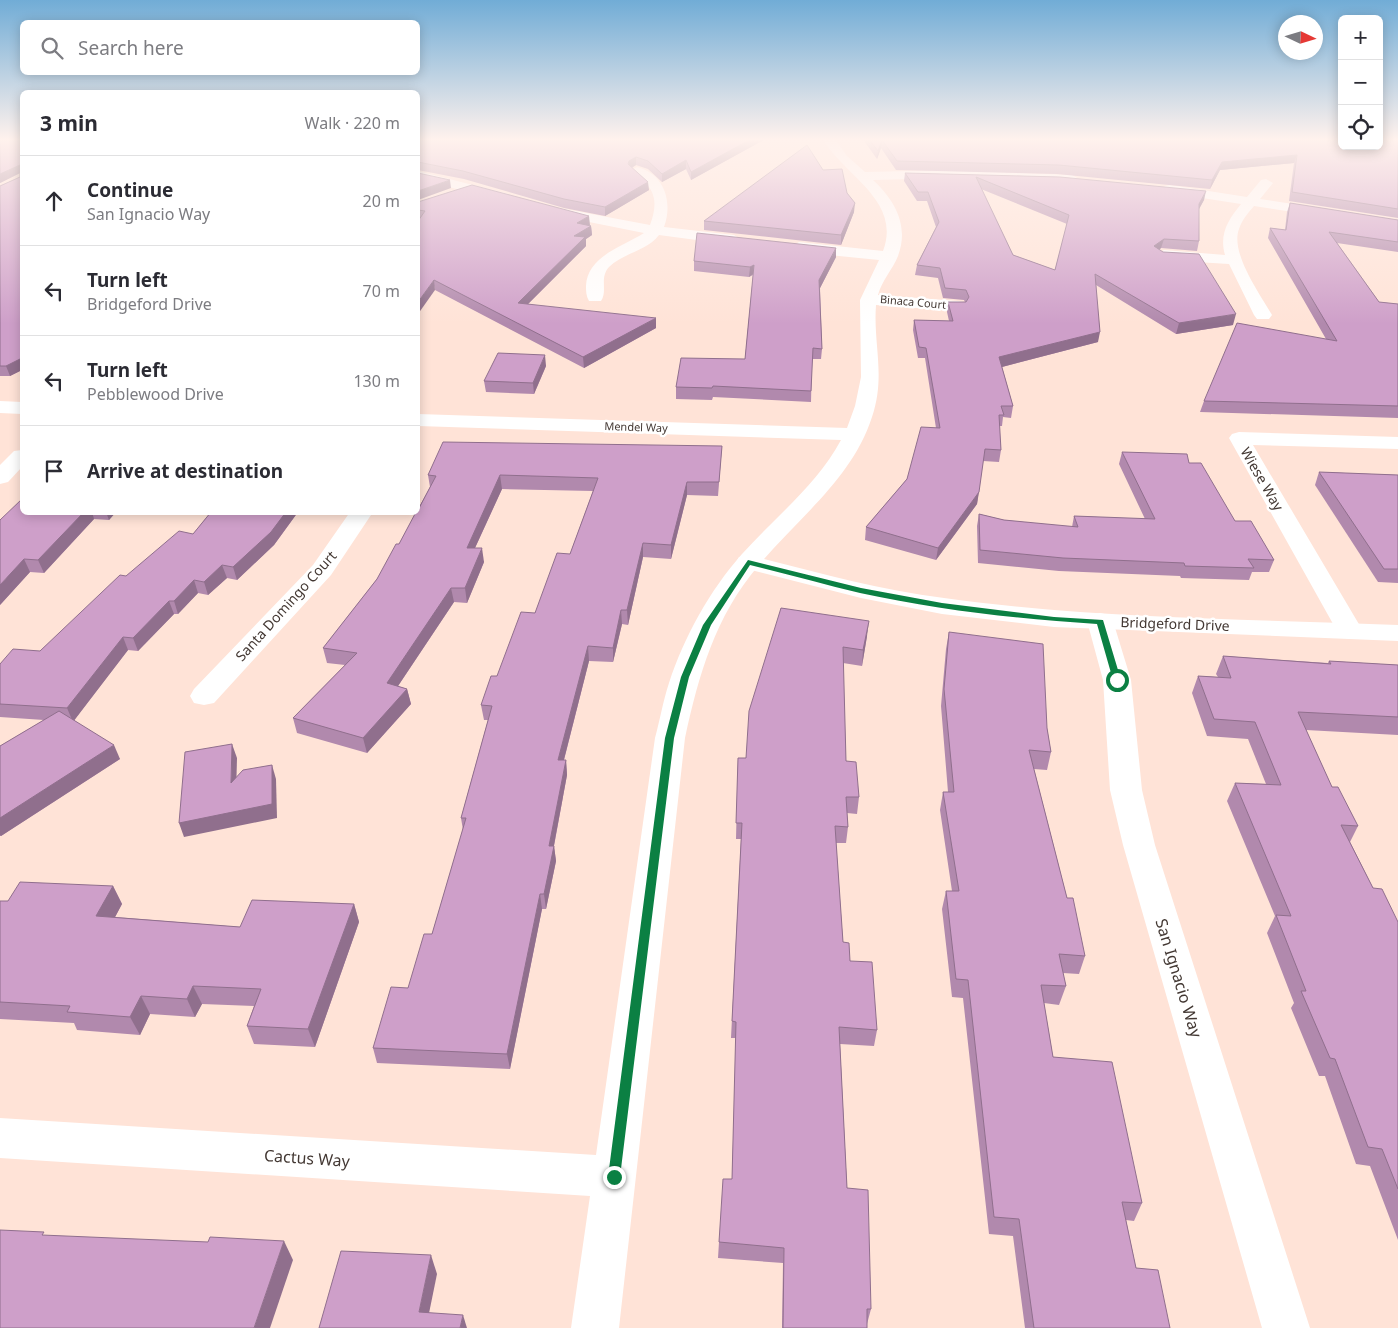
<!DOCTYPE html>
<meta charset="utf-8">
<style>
:root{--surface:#fff;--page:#f7f7f7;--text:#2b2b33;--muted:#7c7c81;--line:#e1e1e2}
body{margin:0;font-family:"Noto Sans",sans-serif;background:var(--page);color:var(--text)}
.controls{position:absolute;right:15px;top:15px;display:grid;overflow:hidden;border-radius:8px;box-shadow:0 2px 12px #0003}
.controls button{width:45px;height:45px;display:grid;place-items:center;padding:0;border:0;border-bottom:1px solid var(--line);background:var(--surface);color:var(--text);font:25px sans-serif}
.compass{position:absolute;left:1278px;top:15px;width:45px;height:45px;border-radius:50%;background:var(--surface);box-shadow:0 2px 12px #0003;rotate:94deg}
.stop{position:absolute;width:15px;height:15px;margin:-11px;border:4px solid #0b8043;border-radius:50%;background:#fff}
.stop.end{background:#0b8043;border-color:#fff;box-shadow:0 1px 5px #0008}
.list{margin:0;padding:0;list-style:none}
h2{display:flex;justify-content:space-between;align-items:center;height:65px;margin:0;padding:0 20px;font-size:21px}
h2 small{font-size:16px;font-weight:400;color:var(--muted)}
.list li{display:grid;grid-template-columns:32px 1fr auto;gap:15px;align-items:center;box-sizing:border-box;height:90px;padding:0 20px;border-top:1px solid var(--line)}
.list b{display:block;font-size:19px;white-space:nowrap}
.list p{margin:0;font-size:16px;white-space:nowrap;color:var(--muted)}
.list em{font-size:16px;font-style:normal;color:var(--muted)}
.icon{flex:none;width:28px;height:28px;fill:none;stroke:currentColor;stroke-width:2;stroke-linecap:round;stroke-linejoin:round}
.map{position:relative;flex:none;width:1398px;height:1328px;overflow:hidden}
.search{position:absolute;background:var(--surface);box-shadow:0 2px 12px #0003;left:20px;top:20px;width:400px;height:55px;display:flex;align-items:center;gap:12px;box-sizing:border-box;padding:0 18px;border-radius:8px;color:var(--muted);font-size:19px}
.panel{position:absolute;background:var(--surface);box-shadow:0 2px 12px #0003;left:20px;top:90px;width:400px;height:425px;border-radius:8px}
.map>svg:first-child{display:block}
</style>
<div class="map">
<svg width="1398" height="1328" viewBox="0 0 1398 1328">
<rect width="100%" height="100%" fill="#ffe3d7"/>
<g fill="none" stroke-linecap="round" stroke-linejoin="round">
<g fill="#fff" fill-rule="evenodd">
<path d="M822 138H834L847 156 865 172 951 170 1072 175 1079 179 1072 183 951 178 873 180C896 201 909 227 898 256 893 269 882 280 878 295L958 301 964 302 966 306 964 310 958 311 876 305C873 345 886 375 872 417 852 479 798 518 758 566 715 617 699 674 685 738L619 1328H571L590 1196 0 1158V1118L596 1155 655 738C660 720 663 701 669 683 684 637 710 590 742 554 776 516 817 485 841 440L418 426V414L847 428 855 406 861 377 860 300 879 260 799 252 791 247 799 242 883 251C902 200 844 176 822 138Z"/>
<path d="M637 167C665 174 673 203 664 227L734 235 742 240 734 245 659 235C647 251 623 253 609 267 599 278 608 291 601 301H589C586 296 586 291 586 286 587 256 624 246 644 233L554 215 547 211 554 207 650 225C656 209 658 193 643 181 639 178 634 175 630 171Z"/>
<path d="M418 171 508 194 510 197 503 201 418 179Z"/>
<path d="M1266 179 1273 183 1260 199 1398 220V228L1254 206C1248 213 1242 220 1239 229 1230 253 1260 294 1272 315L1269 319H1257L1254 315 1229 264 1164 260 1156 255 1164 250 1225 255C1219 234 1228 220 1241 204L1170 193 1165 192 1163 189 1165 186 1170 185 1247 197 1261 180Z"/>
<path d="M0 401 22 402V414L0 413Z"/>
<path d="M1239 432 1398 437V449L1253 445 1363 631 1359 637 1350 639 1341 637 1337 631 1229 438 1232 434Z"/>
<path d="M22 450V467L8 482 0 484V465L14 451Z"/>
<path d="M350 512H373L331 575 214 703 204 705 194 703 190 696 194 689 313 565Z"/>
<path d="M1100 613 1109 615 1113 621 1131 680 1142 790 1155 845 1310 1328H1262L1123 845 1110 790 1103 680 1087 621 1091 615Z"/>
</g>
<path fill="#fff" fill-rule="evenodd" d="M748 555C813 571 878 590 944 598 1094 619 1247 619 1398 625V641L1054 627 942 614 861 598 739 567 736 562 739 557Z"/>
</g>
<g fill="#b189ad" fill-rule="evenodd">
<path d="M0 138H22V370L10 376H0V186L20 177V173L0 183Z"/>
<path d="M418 138H767L691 180 686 169 662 182 648 169 636 165 632 168 649 190 605 216 564 208 464 179 418 170Z"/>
<path d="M862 138H1398V218L1289 201 1294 163 1220 170 1210 189 1057 174 896 170 881 148 877 159Z"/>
<path d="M823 170 847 193 854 212 841 245 704 230V221Z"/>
<path d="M905 173 1060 177 1204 200 1199 208V241L1197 251 1161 248 1159 250 1233 325 1176 334 1096 285 1098 342 1002 367 1013 406 1011 418 1003 417 1002 426H999L1001 450 999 462 983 461 977 504 936 560 865 540 866 527 907 479 936 428 925 358H918L913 330 914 320 949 321 947 312 948 302H965L964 300 943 298 938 278 915 275 917 265 936 227 927 201H917L904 181ZM981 189 1067 224 1055 270 1013 255Z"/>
<path d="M418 202 590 225 588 226H591L592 235 586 239V246L528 304 656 328 584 368 435 290 419 218H418Z"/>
<path d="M1290 203 1398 220V252L1337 243 1379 302 1398 304V418L1200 412 1204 401 1326 339 1268 238 1270 228 1285 230 1287 212Z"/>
<path d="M836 257 820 288 822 349 821 359H812L811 402 713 397 712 400 676 399V387L745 359 753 275 749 277 694 271V261Z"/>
<path d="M546 366 534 394 486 392 484 381Z"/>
<path d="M722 446 721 459 718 496 687 495 671 559 643 557 628 625 622 624 613 662 589 661 564 760H566L567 775 554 846 556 861 546 909H542L510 1069 377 1063 373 1048 408 988 432 934 463 830 461 818 488 720H484L481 705 497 676 570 554 593 491 502 489 475 548 484 562 467 603 454 602 398 686 407 689 411 704 367 753 297 733 293 718 345 665 327 663 323 648 377 579 399 544 430 487 428 475Z"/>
<path d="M1122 452 1189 463 1235 521 1274 560 1269 572H1252L1249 580 1181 578 1180 576 1059 571 978 563 977 526 979 514 1004 520 1072 527 1074 516 1145 519 1119 464Z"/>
<path d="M1319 472 1398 475V583L1378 582 1315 485Z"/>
<path d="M22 512H116L109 520 94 519 44 573 30 572 0 605Z"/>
<path d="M211 512H298L274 545 237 580 227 578 208 595 198 593 178 614H174L138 651 128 650 74 720 120 759 1 836H0V746L44 720 0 717V664L40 651 126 576 193 534Z"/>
<path d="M781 608 867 636 862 666 843 663 846 761 859 797 857 814 847 813 848 827 846 843H836L843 942 877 1030 874 1046 840 1044 847 1188 871 1309 867 1324V1328H782L783 1263 718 1258 719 1242 732 1179 736 1038H731L741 839H736L738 758H746Z"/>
<path d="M949 632 1047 728 1051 752 1047 770 1034 769 1067 898 1085 956 1079 974 1063 973 1066 986 1059 1005 1044 1003 1053 1057 1142 1203 1134 1221 1126 1220 1136 1268 1170 1328H1025L1013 1236 989 1234 963 998 952 997 942 909 946 891H952L940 810 943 792H948L941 706 946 649Z"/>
<path d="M1223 656 1328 663 1329 661 1398 665V735L1306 730 1332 787 1358 826 1350 842 1373 888 1398 922V1240L1370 1166 1356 1164 1325 1076H1319L1291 1008 1294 1003 1267 933 1275 916 1227 801 1235 783 1266 784 1248 739 1207 736 1192 693 1198 676 1218 677 1216 674Z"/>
<path d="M113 886 122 904 115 917 240 927 354 904 359 922 315 1047 254 1044 247 1026 254 1006 202 1004 195 1017 150 1014 140 1035 77 1030 74 1023 0 1019V901H8Z"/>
</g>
<g fill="#906f8d">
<path d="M753 138H767L691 180V172Z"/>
<path d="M882 140 881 148 877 159 878 151Z"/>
<path d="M1297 155 1294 163 1220 170 1210 189 1212 180 1222 162Z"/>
<path d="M636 157V165L629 169V172V161Z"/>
<path d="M686 160V169L662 182V174Z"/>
<path d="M20 165 22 172 0 183V174Z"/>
<path d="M450 180 451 188 418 200V191Z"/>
<path d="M648 182 649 190 605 216V207Z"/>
<path d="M1206 191 1204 200 1197 213 1199 204Z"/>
<path d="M855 203 854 212 841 245V235Z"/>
<path d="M589 216 590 225 577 232V223Z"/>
<path d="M591 226 592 235 586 239V246L519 313 518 303 574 236Z"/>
<path d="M1164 239 1161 248 1151 256 1154 246Z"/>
<path d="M836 248V257L819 290V280Z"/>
<path d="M754 265 753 274 749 277 750 267Z"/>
<path d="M434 280 435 290 418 314V302Z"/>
<path d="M1236 314 1233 325 1176 334 1179 323Z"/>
<path d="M656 318V328L584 368 583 357Z"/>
<path d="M1100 332 1098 342 998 368 999 357Z"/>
<path d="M545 355 546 366 534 394 533 383Z"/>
<path d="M22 358V370L10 376 6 366Z"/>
<path d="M500 475 502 489 469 561 467 548Z"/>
<path d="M687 482V495L671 559V545Z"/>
<path d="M979 492 977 504 936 560 938 548Z"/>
<path d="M84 512H92L94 519 44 573 38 560Z"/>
<path d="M106 512H116L109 520Z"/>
<path d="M286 512H298L274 545 237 580 233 567Z"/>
<path d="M643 543V557L628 625 627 610Z"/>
<path d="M482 548 484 562 467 603 465 588Z"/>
<path d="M24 559 30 572 0 605V585Z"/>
<path d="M222 565 227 578 208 595 204 582Z"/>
<path d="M194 580 198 593 178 614 174 601Z"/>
<path d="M451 588 454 602 390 698 387 683Z"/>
<path d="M169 601 174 614 138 651 133 638Z"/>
<path d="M621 610 622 624 613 662V648Z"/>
<path d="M869 621 867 636 862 666 863 650Z"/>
<path d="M123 637 128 650 73 722 67 708Z"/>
<path d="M588 646 589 661 560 775 558 760Z"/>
<path d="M407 689 411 704 367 753 363 738Z"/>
<path d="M232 744 237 758 236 796 231 783Z"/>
<path d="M114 745 120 759 1 836 0 835V818Z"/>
<path d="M566 760 567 775 551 861 549 846Z"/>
<path d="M272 765 276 779 277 818 184 837 179 823Z"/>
<path d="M554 846 556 861 546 909 544 894Z"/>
<path d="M113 886 122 904 106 934 96 916Z"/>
<path d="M540 894 542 909 510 1069 507 1054Z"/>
<path d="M354 904 359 922 315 1047 308 1029Z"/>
<path d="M193 986 202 1004 195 1017 187 999Z"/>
<path d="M141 996 150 1014 140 1035 130 1017Z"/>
<path d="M284 1241 293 1260 270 1328H254Z"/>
<path d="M431 1255 437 1274 426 1328 419 1312Z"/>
<path d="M463 1315 467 1328H460Z"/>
</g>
<g fill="#ce9fc9" stroke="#906f8d" fill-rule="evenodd">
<path d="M0 138H22V358L6 366H0V186L20 177V165L0 174Z"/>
<path d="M418 138H753L691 172 686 160 662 174 648 161 636 157 629 161 628 164 648 182 605 207 564 199 463 171 418 162Z"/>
<path d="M868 138H1342V146H1379V138H1398V209L1292 192 1297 155 1222 162 1212 180 1059 165 897 161 882 140 878 151Z"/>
<path d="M807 145 823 170 842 169 847 193 855 203 841 235 704 221Z"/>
<path d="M418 173 450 180 418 191Z"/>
<path d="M905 173 1060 177 1206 191 1199 204V241L1164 239 1154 246 1163 252 1199 254 1236 314 1179 323 1095 274 1100 332 999 357 1013 406H1001L1004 415H999L1001 450 985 449 979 492 938 548 866 527 907 479 921 427 940 428 926 348 919 347 914 320 953 321 948 302H966L969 297 966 290 945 288 940 268 917 265 939 222 928 192H918ZM976 177 1069 215 1055 270 1013 255Z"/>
<path d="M472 185 589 216 577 223 591 226 574 236 585 237 518 303 656 318 583 357 434 280 418 302V221L425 211 418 210V202Z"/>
<path d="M1290 203 1398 220V242L1329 232 1379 302 1398 304V406L1204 401 1237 323 1337 341 1270 228 1286 230Z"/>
<path d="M697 233 836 248 819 280 822 349 813 348 811 391 713 386 712 388 676 387 681 358 745 359 754 265 750 267 694 261Z"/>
<path d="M498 353 545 355 533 383 484 381Z"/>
<path d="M443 442 722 446 719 482H687L671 545 643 543 627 610H621L613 648 588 646 558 760H566L549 846H554L544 894H540L507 1054 373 1048 391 987 408 988 424 934H432L466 818H461L492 706 481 705 491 676H497L521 612 535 613 557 553 570 554 598 478 500 475 467 548H482L465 588H451L387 683 407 689 363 738 293 718 357 653 323 648 377 579 396 544H399L416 512H418V510L436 476 428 475Z"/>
<path d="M1122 452 1187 454 1189 463H1201L1235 521H1251L1274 560 1248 559 1254 568 1185 566 1184 563 1063 558 980 550 979 514 1004 520 1078 527 1074 516 1155 519Z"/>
<path d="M1319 472 1398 475V569H1384Z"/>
<path d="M22 499V512H84L38 560 24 559 0 585V520Z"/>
<path d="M211 512H286L271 532 233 567 222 565 204 582 194 580 174 601H169L133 638 123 637 67 708 0 704V664L13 649 40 651 120 575 126 576 179 531 193 534Z"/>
<path d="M781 608 869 621 863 650 843 647 846 761 856 762 859 797H846L848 827 835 826 843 942 849 943 850 961 872 962 877 1030 839 1027 847 1188 868 1190 871 1309H867V1328H783L784 1248 719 1242 723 1179H732L736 1022 732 1021 742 823H736L738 758H746L749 711Z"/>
<path d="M949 632 1043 644 1047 728 1051 752 1029 750 1067 898H1073L1085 956 1059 954 1066 986 1041 985 1053 1057 1112 1062 1142 1203 1122 1202 1136 1268 1158 1270 1170 1328H1034L1019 1219 994 1217 968 980 956 979 946 891H959L943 792H954L944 689Z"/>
<path d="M1223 656 1331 664 1329 661 1398 665V717L1298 712 1332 787H1338L1358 826 1341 825 1373 888 1382 889 1398 922V1189L1382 1149 1368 1147 1335 1059 1330 1058 1301 991H1306L1276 915 1291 916 1235 783 1281 785 1255 722 1214 719 1198 676 1231 678Z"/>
<path d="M59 711 114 745 0 818V746Z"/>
<path d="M232 744 231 783 243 770 272 765V804L179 823 185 752Z"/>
<path d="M20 882 113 886 96 916 240 927 252 900 354 904 308 1029 247 1026 261 989 193 986 187 999 141 996 130 1017 67 1012 70 1006 0 1002V901H8Z"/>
<path d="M0 1230 44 1232 42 1235 208 1242 210 1237 284 1241 254 1328H0Z"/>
<path d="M341 1251 431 1255 419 1312 463 1315 460 1328H319Z"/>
</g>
<linearGradient id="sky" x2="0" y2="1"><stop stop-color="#71acd6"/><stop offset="0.43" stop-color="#fff2ed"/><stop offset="1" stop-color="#fff2ed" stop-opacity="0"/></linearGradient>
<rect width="1398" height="324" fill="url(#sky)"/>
<path fill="#0b8043" d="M748 560 861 588 942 603 1054 617 1103 620 1121 680 1117 683 1113 680 1097 624C1018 619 938 610 860 593 823 584 787 574 750 565L711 625 689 677 674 738 620 1177 618 1181 614 1183 610 1181 608 1177 665 738 681 677 703 625Z"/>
<g text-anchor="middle" stroke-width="5" stroke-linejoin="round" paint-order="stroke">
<g font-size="11" fill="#433833" stroke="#fff">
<text transform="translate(913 302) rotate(5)" y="4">Binaca Court</text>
<text transform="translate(636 427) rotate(2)" y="4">Mendel Way</text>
</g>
<g font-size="14" fill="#433833" stroke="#fff">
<text transform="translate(1262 479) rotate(60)" y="5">Wiese Way</text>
<text transform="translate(286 606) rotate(-48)" y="5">Santa Domingo Court</text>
<text transform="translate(1175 624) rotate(2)" y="5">Bridgeford Drive</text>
</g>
<g font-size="16" fill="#433833" stroke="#fff">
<text transform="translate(1179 978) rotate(73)" y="6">San Ignacio Way</text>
<text transform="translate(307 1158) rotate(4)" y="6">Cactus Way</text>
</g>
</g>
</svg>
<div class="controls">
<button>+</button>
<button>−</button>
<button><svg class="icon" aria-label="locate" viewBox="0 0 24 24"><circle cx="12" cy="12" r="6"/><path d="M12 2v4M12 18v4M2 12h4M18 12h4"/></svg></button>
</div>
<svg class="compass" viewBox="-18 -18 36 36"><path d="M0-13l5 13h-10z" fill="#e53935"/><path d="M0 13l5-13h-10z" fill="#7c7c81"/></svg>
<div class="stop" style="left:1117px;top:680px"></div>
<div class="stop end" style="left:614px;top:1177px"></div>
<div class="search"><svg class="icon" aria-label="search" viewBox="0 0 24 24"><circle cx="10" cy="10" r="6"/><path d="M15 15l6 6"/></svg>Search here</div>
<section class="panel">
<h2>3 min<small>Walk · 220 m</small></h2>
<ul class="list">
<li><svg class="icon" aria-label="ahead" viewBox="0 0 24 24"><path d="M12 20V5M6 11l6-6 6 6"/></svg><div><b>Continue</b><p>San Ignacio Way</p></div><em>20 m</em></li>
<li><svg class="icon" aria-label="left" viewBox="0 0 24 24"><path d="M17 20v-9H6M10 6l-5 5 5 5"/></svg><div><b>Turn left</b><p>Bridgeford Drive</p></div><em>70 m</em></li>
<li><svg class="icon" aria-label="left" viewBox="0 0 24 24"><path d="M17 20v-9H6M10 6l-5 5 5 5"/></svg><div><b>Turn left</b><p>Pebblewood Drive</p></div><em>130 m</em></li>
<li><svg class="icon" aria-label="arrive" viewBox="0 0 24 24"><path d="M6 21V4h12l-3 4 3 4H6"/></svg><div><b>Arrive at destination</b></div></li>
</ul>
</section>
</div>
